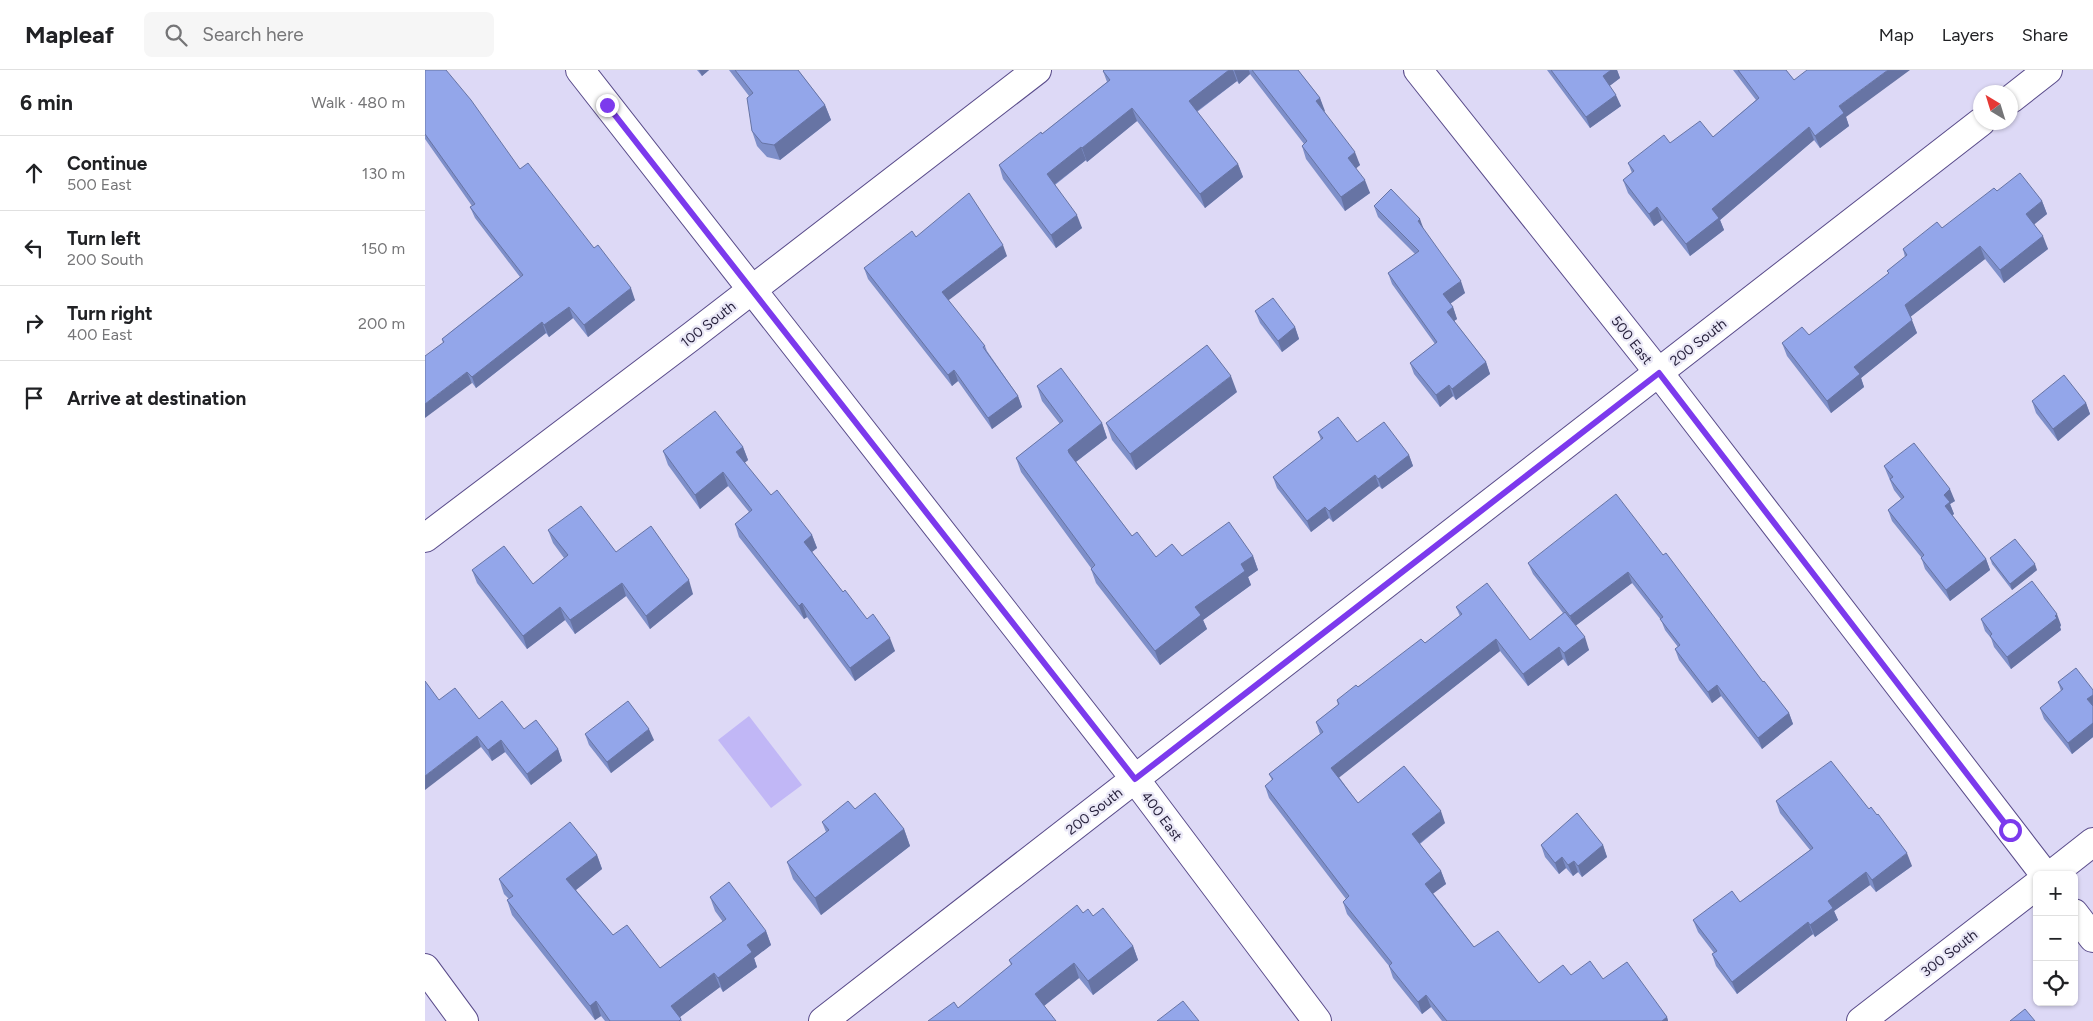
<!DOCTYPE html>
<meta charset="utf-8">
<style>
:root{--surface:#fff;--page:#f6f6f6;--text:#202124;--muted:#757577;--line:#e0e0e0}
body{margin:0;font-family:Figtree,sans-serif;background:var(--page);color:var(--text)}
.controls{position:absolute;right:15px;bottom:15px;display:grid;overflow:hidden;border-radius:8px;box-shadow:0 1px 4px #0004}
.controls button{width:45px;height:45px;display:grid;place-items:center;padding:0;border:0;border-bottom:1px solid var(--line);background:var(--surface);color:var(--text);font:25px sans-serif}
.compass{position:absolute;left:1548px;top:15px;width:45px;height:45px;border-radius:50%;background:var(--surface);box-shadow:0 1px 4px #0004;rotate:322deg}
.stop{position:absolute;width:15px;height:15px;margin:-11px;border:4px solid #7c3aed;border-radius:50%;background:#fff}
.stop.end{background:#7c3aed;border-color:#fff;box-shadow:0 1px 5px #0008}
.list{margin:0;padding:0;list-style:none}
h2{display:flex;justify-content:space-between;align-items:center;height:65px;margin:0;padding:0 20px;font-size:21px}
h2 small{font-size:16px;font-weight:400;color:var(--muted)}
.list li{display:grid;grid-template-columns:32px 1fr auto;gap:15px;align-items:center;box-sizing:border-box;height:75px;padding:0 20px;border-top:1px solid var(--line)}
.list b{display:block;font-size:19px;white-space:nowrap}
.list p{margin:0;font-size:16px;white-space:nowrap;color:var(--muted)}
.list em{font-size:16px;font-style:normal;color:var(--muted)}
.icon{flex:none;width:28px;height:28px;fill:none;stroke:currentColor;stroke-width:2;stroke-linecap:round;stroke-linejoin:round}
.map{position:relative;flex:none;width:1668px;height:951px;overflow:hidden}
header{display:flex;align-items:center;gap:30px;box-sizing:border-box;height:70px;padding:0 25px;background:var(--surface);border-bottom:1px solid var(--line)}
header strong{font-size:24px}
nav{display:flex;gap:28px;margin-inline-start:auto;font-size:18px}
.search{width:350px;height:45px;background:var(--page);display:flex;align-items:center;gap:12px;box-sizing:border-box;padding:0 18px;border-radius:8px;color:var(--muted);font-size:19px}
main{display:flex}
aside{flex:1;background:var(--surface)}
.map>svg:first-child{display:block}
</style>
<header>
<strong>Mapleaf</strong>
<div class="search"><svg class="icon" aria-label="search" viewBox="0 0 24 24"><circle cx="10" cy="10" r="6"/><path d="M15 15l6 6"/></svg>Search here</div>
<nav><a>Map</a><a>Layers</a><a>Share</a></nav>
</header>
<main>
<aside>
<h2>6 min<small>Walk · 480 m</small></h2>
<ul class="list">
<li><svg class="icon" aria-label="ahead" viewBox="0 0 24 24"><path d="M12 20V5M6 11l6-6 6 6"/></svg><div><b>Continue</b><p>500 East</p></div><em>130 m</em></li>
<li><svg class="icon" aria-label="left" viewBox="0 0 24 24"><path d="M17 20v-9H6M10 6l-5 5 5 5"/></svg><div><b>Turn left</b><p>200 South</p></div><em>150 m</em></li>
<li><svg class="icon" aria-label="right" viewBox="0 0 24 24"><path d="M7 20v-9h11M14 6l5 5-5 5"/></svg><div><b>Turn right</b><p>400 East</p></div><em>200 m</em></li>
<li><svg class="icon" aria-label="arrive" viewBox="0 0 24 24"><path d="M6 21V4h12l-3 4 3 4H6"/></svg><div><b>Arrive at destination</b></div></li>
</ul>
</aside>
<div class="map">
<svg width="1668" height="951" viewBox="0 0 1668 951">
<rect width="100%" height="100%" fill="#ddd9f6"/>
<path fill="#c1b7f6" d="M324 646 377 715 346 738 293 670Z"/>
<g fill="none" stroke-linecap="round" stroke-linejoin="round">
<defs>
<g id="minor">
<path d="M155 0 710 709 892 951"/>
<path d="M993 0 1234 303 1620 805"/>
<path d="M1586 29 1623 0"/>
<path d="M0 468 267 266 612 0"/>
<path d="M1649 843 1668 868"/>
<path d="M0 898 39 951"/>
<path d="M398 951 1556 52"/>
</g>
<g id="major">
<path d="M1626 805 1668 772"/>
<path d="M1436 951 1612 815"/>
</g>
</defs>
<use href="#minor" stroke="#594b8a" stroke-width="30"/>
<use href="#major" stroke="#594b8a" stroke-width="30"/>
<use href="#minor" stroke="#fff" stroke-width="28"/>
<use href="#major" stroke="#fff" stroke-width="28"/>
</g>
<g fill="#7e8fc9">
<path d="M0 0 95 99 169 178 210 230 163 267 148 248 124 267 121 263 51 318 18 273 17 269 95 207 50 148 45 137 47 136 0 69Z"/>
<path d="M272 0H284L277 6Z"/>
<path d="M304 0H373L400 35 406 50 355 90 342 87 332 76 327 61 324 26Z"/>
<path d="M679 0H873L895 28 899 41 935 95 931 98 945 123 920 141 881 89 877 76 879 74 825 4 814 14 812 11 772 42 813 94 818 107 780 138 712 51 662 92 661 90 630 115 657 158 631 178 578 109 574 95 617 64 682 12 678 1Z"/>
<path d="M1122 0H1192L1195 8 1184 16 1196 36 1165 58Z"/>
<path d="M1308 0H1361L1369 10 1421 47 1424 56 1395 78 1389 70 1295 150 1299 160 1265 186 1237 150 1229 156 1203 123 1198 110 1207 103 1203 93 1245 73 1288 67 1331 30Z"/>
<path d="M1572 121 1617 131 1622 144 1609 154 1623 179 1579 213 1560 189 1485 247 1492 263 1436 308 1439 317 1406 343 1362 286 1357 273 1384 265 1464 203 1462 201 1480 187 1478 179 1517 158Z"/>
<path d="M949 136 999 160 1040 223 1025 234 1028 237 1032 249 1029 251 1061 292 1065 304 1031 330 1028 326 1015 337 989 304 985 293 1010 274 967 214 963 203 990 184 953 147Z"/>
<path d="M491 167 582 186 523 230 560 276 562 281 593 326 597 337 567 359 533 311 527 316 443 209 439 198Z"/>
<path d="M830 241 870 257 874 269 857 282 835 253Z"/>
<path d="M612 316 677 353 682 368 651 392 707 466 731 487 757 486H828L833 500 823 507 826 515 778 550 782 559 735 595 671 513 666 499V498L596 402 591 388 635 354 617 331Z"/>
<path d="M812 322 711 400 687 370 681 353Z"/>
<path d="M1607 331 1661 333 1665 344 1633 371 1611 343Z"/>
<path d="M893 362 984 385 988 396 957 419 954 416 908 452 904 448 886 462 852 418 848 407 896 370Z"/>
<path d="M318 377 323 390 319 393 346 425 387 465 392 478 387 482 418 522 470 581 430 611 382 547 379 549 314 467 310 454 324 442 303 416 275 439 243 395 238 381Z"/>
<path d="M1459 396 1530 431 1525 434 1529 444 1527 445 1561 489 1565 500 1525 531 1500 499 1496 487 1467 451 1463 440 1476 429 1469 420Z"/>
<path d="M123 460 191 482 268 524 225 559 201 526 150 564 140 550 102 579 52 513 47 500 108 514 139 488 128 473Z"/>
<path d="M1238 485 1338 612 1364 643 1368 654 1337 679 1296 626 1287 633 1254 590 1250 579 1253 577 1240 560 1236 550 1207 513 1150 556 1164 580 1143 596 1138 589 1103 616 1075 581 914 707 933 733 1020 753 995 774 1016 801 1021 814 1008 823 1049 877 1114 913 1146 905 1178 909 1242 947 1243 951H1017L1006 937 997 944 968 908 964 896 922 844 918 832 921 829 844 728 840 716 847 710 844 704 895 664 891 652 913 635 912 630 1000 573 1035 546 1031 537 1105 570 1138 543 1108 504 1103 493Z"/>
<path d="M1565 488 1612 500 1587 520 1567 494Z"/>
<path d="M1556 549 1636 555 1635 557 1636 560 1586 599 1569 577 1566 568 1560 561Z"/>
<path d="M1633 612 1668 620V667L1647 684 1619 649 1615 638 1636 621Z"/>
<path d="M14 630 54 649 99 659 133 679 137 691 106 715 80 682 67 691 56 677Z"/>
<path d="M160 664 229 670 186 703 164 675Z"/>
<path d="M1351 731 1487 796 1451 822 1445 815 1409 841 1413 850 1390 867 1388 864 1312 924 1291 896 1287 884 1289 883 1273 862 1268 850 1315 832 1385 780 1355 743Z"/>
<path d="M430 739 479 759 485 776 396 845 368 809 362 792 401 762 397 752Z"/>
<path d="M1116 775H1178L1182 787 1157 807 1153 802 1148 806 1141 798 1134 804 1120 787Z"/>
<path d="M172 785 177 799 151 820 188 865 235 898 298 852 290 841 285 827 341 861 346 875 329 888 332 897 298 922 295 917 255 947 257 951H180L176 946 170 950 87 845 82 830 84 829 79 824 74 809Z"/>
<path d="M658 843 668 846 708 876 713 890 668 925 654 908 619 936 533 938 586 895 584 890Z"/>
</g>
<g fill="#6774a4">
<path d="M274 0H284L277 6Z"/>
<path d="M804 0H808L812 11 768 44 764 31Z"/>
<path d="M809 0H824L825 4 814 14Z"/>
<path d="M1186 0H1192L1195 8 1182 18 1178 6Z"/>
<path d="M1463 0H1485L1421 47 1424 56 1395 78 1390 66 1414 36Z"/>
<path d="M1191 25 1196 36 1165 58 1161 47Z"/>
<path d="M895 28 900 41 896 44 891 31Z"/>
<path d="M400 35 406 50 355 90 349 75Z"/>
<path d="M707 38 712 51 662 92 657 78Z"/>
<path d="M1384 57 1389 70 1295 150 1299 160 1265 186 1261 174 1287 139Z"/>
<path d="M656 77 661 90 626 117 622 104Z"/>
<path d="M930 82 935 95 928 101 923 88Z"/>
<path d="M813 94 818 107 780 138 775 124Z"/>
<path d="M940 110 945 123 920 141 916 127Z"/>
<path d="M1617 131 1622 144 1606 157 1601 144Z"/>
<path d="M1232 137 1237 150 1229 156 1224 144Z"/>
<path d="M652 145 657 158 631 178 626 165Z"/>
<path d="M995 149 999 160 993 151Z"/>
<path d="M1618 166 1623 179 1579 213 1575 200Z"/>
<path d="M578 175 582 186 520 233 517 222Z"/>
<path d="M1555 176 1560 189 1484 248 1480 235Z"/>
<path d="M1036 211 1040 223 1022 236 1018 224Z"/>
<path d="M206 218 210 230 163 267 159 255Z"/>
<path d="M144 237 148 248 124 267 119 255Z"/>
<path d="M1028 237 1032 249 1026 253 1022 242Z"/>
<path d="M1487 250 1492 263 1436 308 1439 317 1406 343 1402 331 1429 297Z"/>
<path d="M117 252 121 263 51 318 47 307Z"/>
<path d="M870 257 874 269 857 282 853 271Z"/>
<path d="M1061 292 1065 304 1031 330 1027 319Z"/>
<path d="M529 300 533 311 527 316 523 305Z"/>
<path d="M42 302 47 313 0 348V334Z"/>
<path d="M806 306 812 322 711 400 705 384Z"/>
<path d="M1024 315 1028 326 1015 337 1011 325Z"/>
<path d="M593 326 597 337 567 359 563 348Z"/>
<path d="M1661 333 1665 344 1633 371 1628 359Z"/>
<path d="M677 353 682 368 648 394 643 380Z"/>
<path d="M318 377 323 390 316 396 311 382Z"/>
<path d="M984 385 988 396 957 419 953 409Z"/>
<path d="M298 402 303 416 275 439 270 425Z"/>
<path d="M950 405 954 416 908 452 904 441Z"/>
<path d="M1525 419 1530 431 1525 434 1529 444 1524 448 1520 436 1519 425Z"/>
<path d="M900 437 904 448 886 462 882 451Z"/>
<path d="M387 465 392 478 383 485 379 472Z"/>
<path d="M828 486 833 500 823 507 826 515 778 550 782 559 735 595 730 581 770 537 816 494Z"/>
<path d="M1561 489 1565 500 1525 531 1521 520Z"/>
<path d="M1610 494 1612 500 1587 520 1585 514Z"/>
<path d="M1203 502 1207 513 1149 557 1145 546Z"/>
<path d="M264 510 268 524 225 559 221 546Z"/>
<path d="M197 513 201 526 150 564 145 550Z"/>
<path d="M377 533 382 547 379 549 374 536Z"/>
<path d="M135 537 140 550 102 579 98 566Z"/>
<path d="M1632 544 1636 555 1635 557 1636 560 1586 599 1582 587Z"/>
<path d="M1160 567 1164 580 1143 596 1139 583Z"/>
<path d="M465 568 470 581 430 611 425 598Z"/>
<path d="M1071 569 1075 581 911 710 906 698Z"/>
<path d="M1134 577 1138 589 1103 616 1098 604Z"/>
<path d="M1292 615 1296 626 1287 633 1283 622Z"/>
<path d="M1668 625V639L1662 629Z"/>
<path d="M1364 643 1368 654 1337 679 1333 668Z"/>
<path d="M1668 653V667L1647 684 1643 673Z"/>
<path d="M224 659 229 670 186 703 182 692Z"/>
<path d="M52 666 56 677 0 720V706Z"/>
<path d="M76 670 80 682 67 691 63 680Z"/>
<path d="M133 679 137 691 106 715 102 704Z"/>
<path d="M1016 741 1020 753 991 776 987 764Z"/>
<path d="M479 759 485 776 396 845 390 828Z"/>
<path d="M1178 775 1182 787 1157 807 1153 796Z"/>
<path d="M1482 783 1487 796 1451 822 1447 810Z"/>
<path d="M172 785 177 799 147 823 141 809Z"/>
<path d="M1137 787 1141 798 1134 804 1130 793Z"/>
<path d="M1149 791 1153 802 1148 806 1143 795Z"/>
<path d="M1016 801 1021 814 1005 826 1000 814Z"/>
<path d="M1441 802 1445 815 1409 841 1413 850 1390 867 1385 855 1403 831Z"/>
<path d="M1383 852 1388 864 1312 924 1307 912Z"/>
<path d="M341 861 346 875 329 888 332 897 298 922 293 908 322 875Z"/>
<path d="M708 876 713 890 668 925 663 911Z"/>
<path d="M649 893 654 908 615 939 610 924Z"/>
<path d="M289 903 295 917 251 950 246 936Z"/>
<path d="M1001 925 1006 937 997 944 993 932Z"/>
<path d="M171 931 176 946 170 950 165 936Z"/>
<path d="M1242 947 1243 951H1237Z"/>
</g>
<g fill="#93a6ea" stroke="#6774a4">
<path d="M0 0H21L46 30 95 99 103 93 169 178 173 175 206 218 159 255 144 237 119 255 117 252 47 307 42 302 0 334V286L19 272 17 269 98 205 45 137 50 134 0 64Z"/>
<path d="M310 0H373L400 35 349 75 337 73 327 61 322 28 328 23Z"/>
<path d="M679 0H804L764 31 813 94 775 124 707 38 657 78 656 77 622 104 652 145 626 165 574 95 616 62 617 64 685 10 678 1Z"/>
<path d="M827 0H873L895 28 891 31 930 82 923 88 940 110 916 127 877 76 882 71Z"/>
<path d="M1126 0H1186L1178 6 1191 25 1161 47Z"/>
<path d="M1313 0H1361L1369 10 1382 0H1463L1414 36 1419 43 1390 66 1384 57 1287 139 1294 148 1261 174 1232 137 1224 144 1198 110 1209 101 1203 93 1239 65 1245 73 1275 51 1288 67 1334 28Z"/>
<path d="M1595 103 1617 131 1601 144 1618 166 1575 200 1555 176 1480 235 1487 250 1429 297 1435 304 1402 331 1357 273 1377 257 1384 265 1464 203 1462 201 1482 185 1478 179 1512 152 1517 158 1569 118 1572 121Z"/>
<path d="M966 119 995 149 993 151 1036 211 1018 224 1028 237 1022 242 1061 292 1027 319 1024 315 1011 325 985 293 1012 272 963 203 994 181 949 136Z"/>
<path d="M544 123 578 175 517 222 560 276 558 277 593 326 563 348 529 300 523 305 439 198 487 161 491 167Z"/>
<path d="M848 228 870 257 853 271 830 241Z"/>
<path d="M782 275 806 306 705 384 681 353Z"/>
<path d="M636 298 677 353 643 380 644 383 707 466 712 462 731 487 747 474 757 486 804 452 828 486 816 494 820 501 770 537 776 545 730 581 666 499 670 495 591 388 638 351 612 316Z"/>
<path d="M1639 305 1661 333 1628 359 1607 331Z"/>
<path d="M290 341 318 377 311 382 346 425 352 420 387 465 379 472 418 522 420 520 442 549 448 544 465 568 425 598 377 533 374 536 310 454 327 440 298 402 270 425 238 381Z"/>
<path d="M913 347 932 372 959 352 984 385 953 409 950 405 904 441 900 437 882 451 848 407 898 368 893 362Z"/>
<path d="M1489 373 1525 419 1519 425 1525 432 1520 436 1561 489 1521 520 1496 488 1499 485 1463 440 1479 427 1465 409 1468 407 1459 396Z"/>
<path d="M1191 424 1238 485 1241 483 1338 612 1339 611 1364 643 1333 668 1292 615 1283 622 1250 579 1255 575 1235 549 1238 547 1203 502 1145 546 1103 493Z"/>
<path d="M156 436 191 482 226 456 264 510 221 546 197 513 145 550 135 537 98 566 47 500 79 476 108 514 143 485 123 460Z"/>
<path d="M1590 469 1610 494 1585 514 1565 488Z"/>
<path d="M1607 511 1632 544 1630 546 1632 548 1582 587 1565 566 1567 564 1556 549Z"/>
<path d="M1062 513 1105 570 1140 542 1160 567 1139 583 1134 577 1098 604 1071 569 906 698 933 733 979 696 1016 741 987 764 1016 801 1000 814 1049 877 1073 861 1114 913 1138 895 1146 905 1165 891 1178 909 1202 892 1242 947 1237 951H1022L1001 925 993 932 964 896 967 893 918 832 924 826 840 716 848 709 844 704 898 662 891 652 914 634 912 630 931 615 933 617 996 569 1000 573 1037 544 1031 537Z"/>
<path d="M1651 598 1668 620V625L1662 629 1668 636V653L1643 673 1615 638 1638 619 1633 612Z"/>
<path d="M0 611 14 630 30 618 54 649 77 631 99 659 111 650 133 679 102 704 76 670 63 680 52 666 0 706Z"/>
<path d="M203 631 224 659 182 692 160 664Z"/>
<path d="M1406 691 1444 739 1446 737 1452 745 1453 744 1482 783 1447 810 1441 802 1403 831 1408 838 1385 855 1383 852 1307 912 1287 884 1292 881 1268 850 1307 821 1315 832 1388 778 1351 731Z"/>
<path d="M450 723 479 759 390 828 362 792 404 760 397 752 423 731 430 739Z"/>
<path d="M1152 743 1178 775 1153 796 1149 791 1143 795 1137 787 1130 793 1116 775Z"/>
<path d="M145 752 172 785 141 809 188 865 202 855 235 898 301 849 285 827 304 812 341 861 322 875 327 882 293 908 289 903 246 936 256 949 254 951H185L171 931 165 936 82 830 88 826 74 809Z"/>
<path d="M652 835 658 843 663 839 668 846 678 838 708 876 663 911 649 893 610 924 631 951H503L529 932 533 938 587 894 584 890Z"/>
<path d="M758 931 774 951H732Z"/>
<path d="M1600 939 1610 951H1585Z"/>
</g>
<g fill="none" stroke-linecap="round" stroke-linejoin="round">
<path stroke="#7c3aed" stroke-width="6" d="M182 35 710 709 1234 303 1585 760"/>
</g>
<g text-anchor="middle" stroke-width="4.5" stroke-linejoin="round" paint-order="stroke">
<g font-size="14" fill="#251f3a" stroke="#eae8f7">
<text transform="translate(283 254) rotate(-38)" y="5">100 South</text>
<text transform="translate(1207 270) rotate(52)" y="5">500 East</text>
<text transform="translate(1273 272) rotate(-38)" y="5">200 South</text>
<text transform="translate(669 741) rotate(-38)" y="5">200 South</text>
<text transform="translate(737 746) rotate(53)" y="5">400 East</text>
<text transform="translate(1524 883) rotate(-38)" y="5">300 South</text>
</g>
</g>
</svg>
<div class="controls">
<button>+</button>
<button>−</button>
<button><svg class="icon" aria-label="locate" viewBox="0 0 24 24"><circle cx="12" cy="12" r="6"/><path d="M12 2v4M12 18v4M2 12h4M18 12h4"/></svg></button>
</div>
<svg class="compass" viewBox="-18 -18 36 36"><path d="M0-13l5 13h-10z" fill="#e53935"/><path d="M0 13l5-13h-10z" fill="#757577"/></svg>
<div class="stop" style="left:1585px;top:760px"></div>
<div class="stop end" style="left:182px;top:35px"></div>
</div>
</main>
